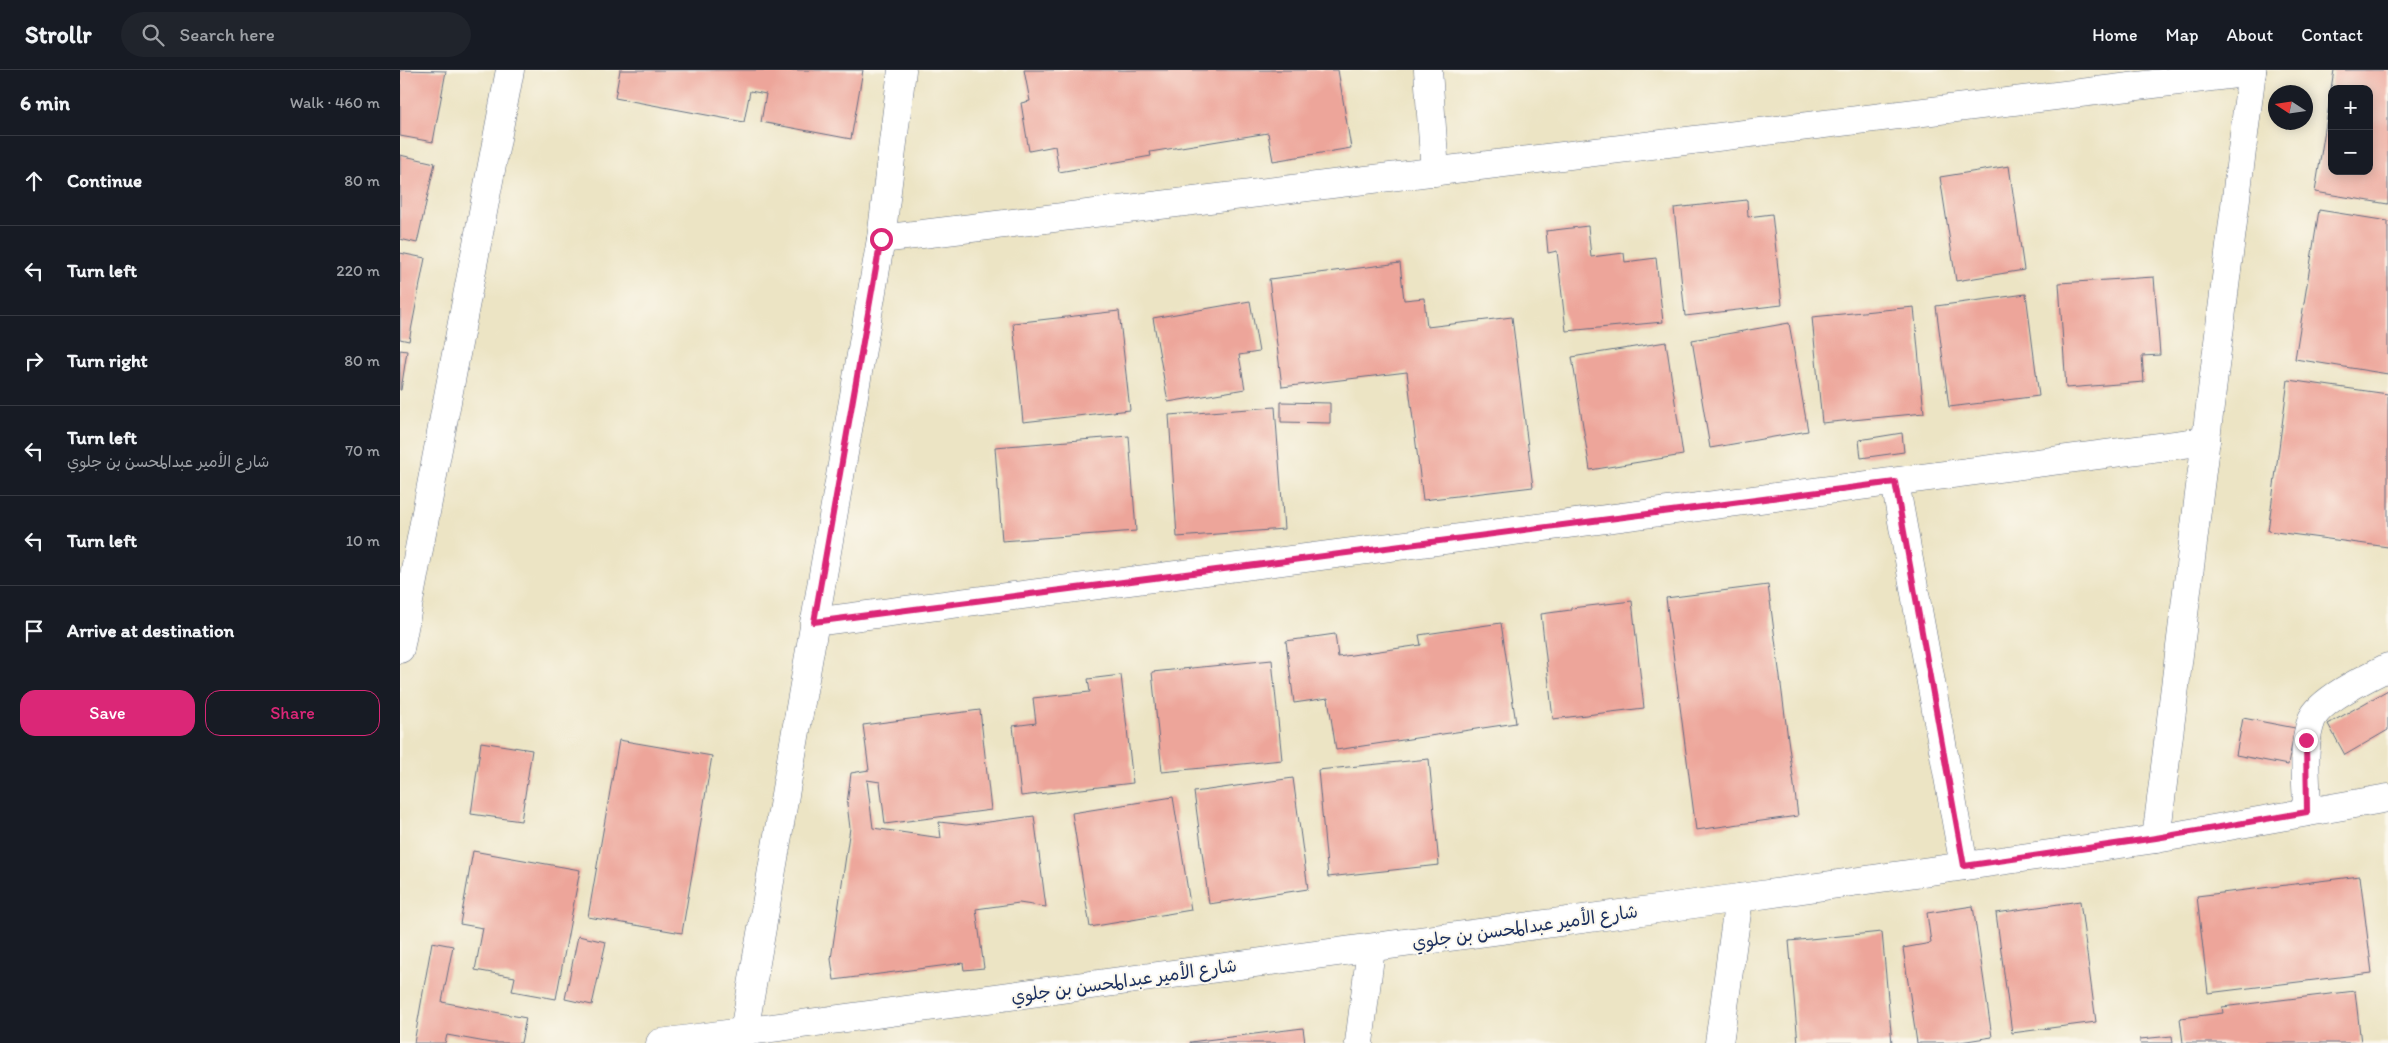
<!DOCTYPE html>
<meta charset="utf-8">
<style>
:root{--surface:#171b24;--page:#20242c;--text:#f1f3f6;--muted:#9ea1a6;--line:#363941;--accent:#db2777}
body{margin:0;font-family:Itim,"Playpen Sans Arabic",sans-serif;background:var(--page);color:var(--text)}
.controls{position:absolute;right:15px;top:15px;display:grid;overflow:hidden;border-radius:10px;box-shadow:0 2px 12px #0003}
.controls button{width:45px;height:45px;display:grid;place-items:center;padding:0;border:0;border-bottom:1px solid var(--line);background:var(--surface);color:var(--text);font:25px sans-serif}
.compass{position:absolute;left:1868px;top:15px;width:45px;height:45px;border-radius:50%;background:var(--surface);box-shadow:0 2px 12px #0003;rotate:282deg}
.stop{position:absolute;width:15px;height:15px;margin:-11px;border:4px solid #db2777;border-radius:50%;background:#fff}
.stop.end{background:#db2777;border-color:#fff;box-shadow:0 1px 5px #0008}
.list{margin:0;padding:0;list-style:none}
h2{display:flex;justify-content:space-between;align-items:center;height:65px;margin:0;padding:0 20px;font-size:21px}
h2 small{font-size:16px;font-weight:400;color:var(--muted)}
.list li{display:grid;grid-template-columns:32px 1fr auto;gap:15px;align-items:center;box-sizing:border-box;height:90px;padding:0 20px;border-top:1px solid var(--line)}
.list b{display:block;font-size:19px;white-space:nowrap}
.list p{margin:0;font-size:16px;white-space:nowrap;color:var(--muted)}
.list em{font-size:16px;font-style:normal;color:var(--muted)}
.actions{display:flex;gap:10px;padding:15px 20px}
.actions a{flex:1;padding:11px 0;border:1px solid var(--accent);border-radius:15px;text-align:center;font-size:18px;color:var(--accent)}
.actions .main{background:var(--accent);color:#fff}
.icon{flex:none;width:28px;height:28px;fill:none;stroke:currentColor;stroke-width:2;stroke-linecap:round;stroke-linejoin:round}
.map{position:relative;flex:none;width:1988px;height:973px;overflow:hidden}
header{display:flex;align-items:center;gap:30px;box-sizing:border-box;height:70px;padding:0 25px;background:var(--surface);border-bottom:1px solid var(--line)}
header strong{font-size:24px}
nav{display:flex;gap:28px;margin-inline-start:auto;font-size:18px}
.search{width:350px;height:45px;background:var(--page);display:flex;align-items:center;gap:12px;box-sizing:border-box;padding:0 18px;border-radius:28px;color:var(--muted);font-size:19px}
main{display:flex}
aside{flex:1;background:var(--surface)}
.map>svg:first-child{display:block}
</style>
<header>
<strong>Strollr</strong>
<div class="search"><svg class="icon" aria-label="search" viewBox="0 0 24 24"><circle cx="10" cy="10" r="6"/><path d="M15 15l6 6"/></svg>Search here</div>
<nav><a>Home</a><a>Map</a><a>About</a><a>Contact</a></nav>
</header>
<main>
<aside>
<h2>6 min<small>Walk · 460 m</small></h2>
<ul class="list">
<li><svg class="icon" aria-label="ahead" viewBox="0 0 24 24"><path d="M12 20V5M6 11l6-6 6 6"/></svg><div><b>Continue</b></div><em>80 m</em></li>
<li><svg class="icon" aria-label="left" viewBox="0 0 24 24"><path d="M17 20v-9H6M10 6l-5 5 5 5"/></svg><div><b>Turn left</b></div><em>220 m</em></li>
<li><svg class="icon" aria-label="right" viewBox="0 0 24 24"><path d="M7 20v-9h11M14 6l5 5-5 5"/></svg><div><b>Turn right</b></div><em>80 m</em></li>
<li><svg class="icon" aria-label="left" viewBox="0 0 24 24"><path d="M17 20v-9H6M10 6l-5 5 5 5"/></svg><div><b>Turn left</b><p>شارع الأمير عبدالمحسن بن جلوي</p></div><em>70 m</em></li>
<li><svg class="icon" aria-label="left" viewBox="0 0 24 24"><path d="M17 20v-9H6M10 6l-5 5 5 5"/></svg><div><b>Turn left</b></div><em>10 m</em></li>
<li><svg class="icon" aria-label="arrive" viewBox="0 0 24 24"><path d="M6 21V4h12l-3 4 3 4H6"/></svg><div><b>Arrive at destination</b></div></li>
</ul>
<div class="actions"><a class="main">Save</a><a>Share</a></div>
</aside>
<div class="map">
<svg width="1988" height="973" viewBox="0 0 1988 973">
<rect width="100%" height="100%" fill="#fbf7ec"/>
<filter id="ink" filterUnits="userSpaceOnUse"><feTurbulence type="fractalNoise" baseFrequency=".02" numOctaves="2"/><feDisplacementMap in="SourceGraphic" scale="10" xChannelSelector="R" yChannelSelector="G"/><feConvolveMatrix kernelMatrix="1 2 1 2 8 2 1 2 1" color-interpolation-filters="sRGB"/></filter>
<filter id="wash" filterUnits="userSpaceOnUse"><feTurbulence type="fractalNoise" baseFrequency=".0096" numOctaves="4" result="noise"/><feDisplacementMap in="SourceGraphic" scale="20" xChannelSelector="R" yChannelSelector="G"/><feGaussianBlur stdDeviation="1.12" result="paint"/><feColorMatrix in="noise" values="0 0 0 0 0 0 0 0 0 0 0 0 0 0 0 0 0 1.4 0 .05"/><feComposite in="paint" operator="in"/></filter>
<g filter="url(#wash)">
<rect width="100%" height="100%" fill="#ece4c4"/>
<g id="blocks">
<g fill="#eda59a">
<path d="M0 0 46 1 33 72 0 66Z"/>
<path d="M220 0H463L451 69 361 52 366 24 350 21 344 52 215 28Z"/>
<path d="M624 0H938L951 78 873 91 868 63 750 82 751 86 659 102 655 76 629 81 621 33 630 31Z"/>
<path d="M1934 0H1988V134L1915 122 1931 22 1932 101H1969V19H1931Z"/>
<path d="M0 85 35 93 17 173 0 169Z"/>
<path d="M1609 96 1624 200 1556 211 1540 107Z"/>
<path d="M1347 130 1348 147 1372 144 1382 235 1285 246 1274 138Z"/>
<path d="M1919 140 1988 151V304L1895 289Z"/>
<path d="M1188 156 1191 187 1224 183 1225 192 1256 188 1263 252 1166 261 1157 181 1148 183 1146 161Z"/>
<path d="M0 183 25 188 9 271 0 269Z"/>
<path d="M1000 193 1004 230 1024 228 1027 257 1112 247 1133 417 1023 430 1007 302 882 317 869 209Z"/>
<path d="M1754 207 1760 285 1742 286 1744 312 1666 318 1659 213Z"/>
<path d="M1626 224 1639 326 1549 337 1536 236Z"/>
<path d="M850 231 859 282 839 285 845 319 768 332 753 248Z"/>
<path d="M1514 237 1524 343 1422 353 1412 247Z"/>
<path d="M719 241 730 340 623 352 613 253Z"/>
<path d="M1389 253 1408 361 1310 378 1292 270Z"/>
<path d="M1266 272 1283 385 1190 400 1172 287Z"/>
<path d="M0 280 7 281 1 320H0Z"/>
<path d="M1888 310 1988 324V477L1868 461Z"/>
<path d="M881 332 930 333V353L881 352Z"/>
<path d="M875 337 884 459 777 467 769 345Z"/>
<path d="M1502 363 1504 382 1461 388 1459 370Z"/>
<path d="M729 366 736 461 602 471 595 377Z"/>
<path d="M1368 515 1398 746 1296 760 1266 528Z"/>
<path d="M1232 531 1244 638 1153 649 1141 544 1171 540V538Z"/>
<path d="M1101 553 1116 653 936 680 928 628 894 633 886 571 935 564 938 587 1021 575 1019 565Z"/>
<path d="M872 590 882 690 762 702 752 602Z"/>
<path d="M721 605 733 713 621 726 613 656 636 653 633 628 690 622 688 609Z"/>
<path d="M1988 620V660L1945 685 1928 654Z"/>
<path d="M580 640 591 740 485 754 480 712 467 710 473 758 541 768 539 752 566 755 634 746 646 837 619 833 576 839 584 898 564 900 563 893 434 910 431 889 450 758 447 734 451 703 469 700 463 655Z"/>
<path d="M1843 648 1895 658 1888 695 1836 685Z"/>
<path d="M219 670 312 686 282 863 188 847Z"/>
<path d="M81 672 132 680 121 751 71 744Z"/>
<path d="M1029 689 1039 795 928 807 918 700Z"/>
<path d="M893 708 908 819 809 834 794 722Z"/>
<path d="M773 727 791 840 690 857 672 743Z"/>
<path d="M73 781 180 800 156 929 112 921 115 907 75 900 83 858 60 854Z"/>
<path d="M1960 806 1972 903 1808 923 1797 826Z"/>
<path d="M1680 831 1696 952 1612 963 1596 843Z"/>
<path d="M1573 836 1592 967 1554 973H1517L1503 878 1531 873 1527 843Z"/>
<path d="M1482 862 1492 973H1398L1389 871Z"/>
<path d="M178 866 206 872 192 935 165 929Z"/>
<path d="M32 872 53 876 42 932 126 948 121 973H91L47 965 45 973H14Z"/>
<path d="M1955 921 1961 973H1783L1780 948 1823 943 1822 937Z"/>
<path d="M903 958 905 973H790V972Z"/>
<path d="M1772 966 1773 973H1740V969Z"/>
</g>
</g>
</g>
<g filter="url(#ink)">
<use href="#blocks" fill-opacity="0" stroke="#646e82" stroke-width="1"/>
<g fill="none" stroke-linecap="round" stroke-linejoin="round">
<defs>
<g id="minor">
<path d="M1028 0 1035 102"/>
<path d="M481 169 1852 2"/>
<path d="M1495 412 1564 796"/>
<path d="M414 552 1806 371"/>
<path d="M0 579 110 0"/>
<path d="M1907 742C1907 713 1901 677 1912 649 1921 629 1968 607 1988 597"/>
<path d="M1756 769 1852 0"/>
<path d="M344 962 481 169 502 0"/>
<path d="M260 973 1339 828 1756 769 1988 728"/>
<path d="M959 973 971 879"/>
<path d="M1319 973 1339 828"/>
</g>
</defs>
<use href="#minor" stroke="#646e82" stroke-width="29"/>
<use href="#minor" stroke="#fff" stroke-width="28"/>
</g>
</g>
<g fill="none" stroke-linecap="round" stroke-linejoin="round" filter="url(#ink)">
<path stroke="#db2777" stroke-width="6" d="M481 169 414 552 1495 412 1564 796 1756 768 1907 742 1906 670"/>
</g>
<g text-anchor="middle" stroke-width="4" stroke-linejoin="round" paint-order="stroke">
<g font-size="18" fill="#1b2f5e" stroke="#fbf7ec">
<text transform="translate(1125 857) rotate(-8)" y="6">شارع الأمير عبدالمحسن بن جلوي</text>
<text transform="translate(724 911) rotate(-8)" y="6">شارع الأمير عبدالمحسن بن جلوي</text>
</g>
</g>
</svg>
<div class="controls">
<button>+</button>
<button>−</button>
</div>
<svg class="compass" viewBox="-18 -18 36 36"><path d="M0-13l5 13h-10z" fill="#e53935"/><path d="M0 13l5-13h-10z" fill="#9ea1a6"/></svg>
<div class="stop" style="left:481px;top:169px"></div>
<div class="stop end" style="left:1906px;top:670px"></div>
</div>
</main>
